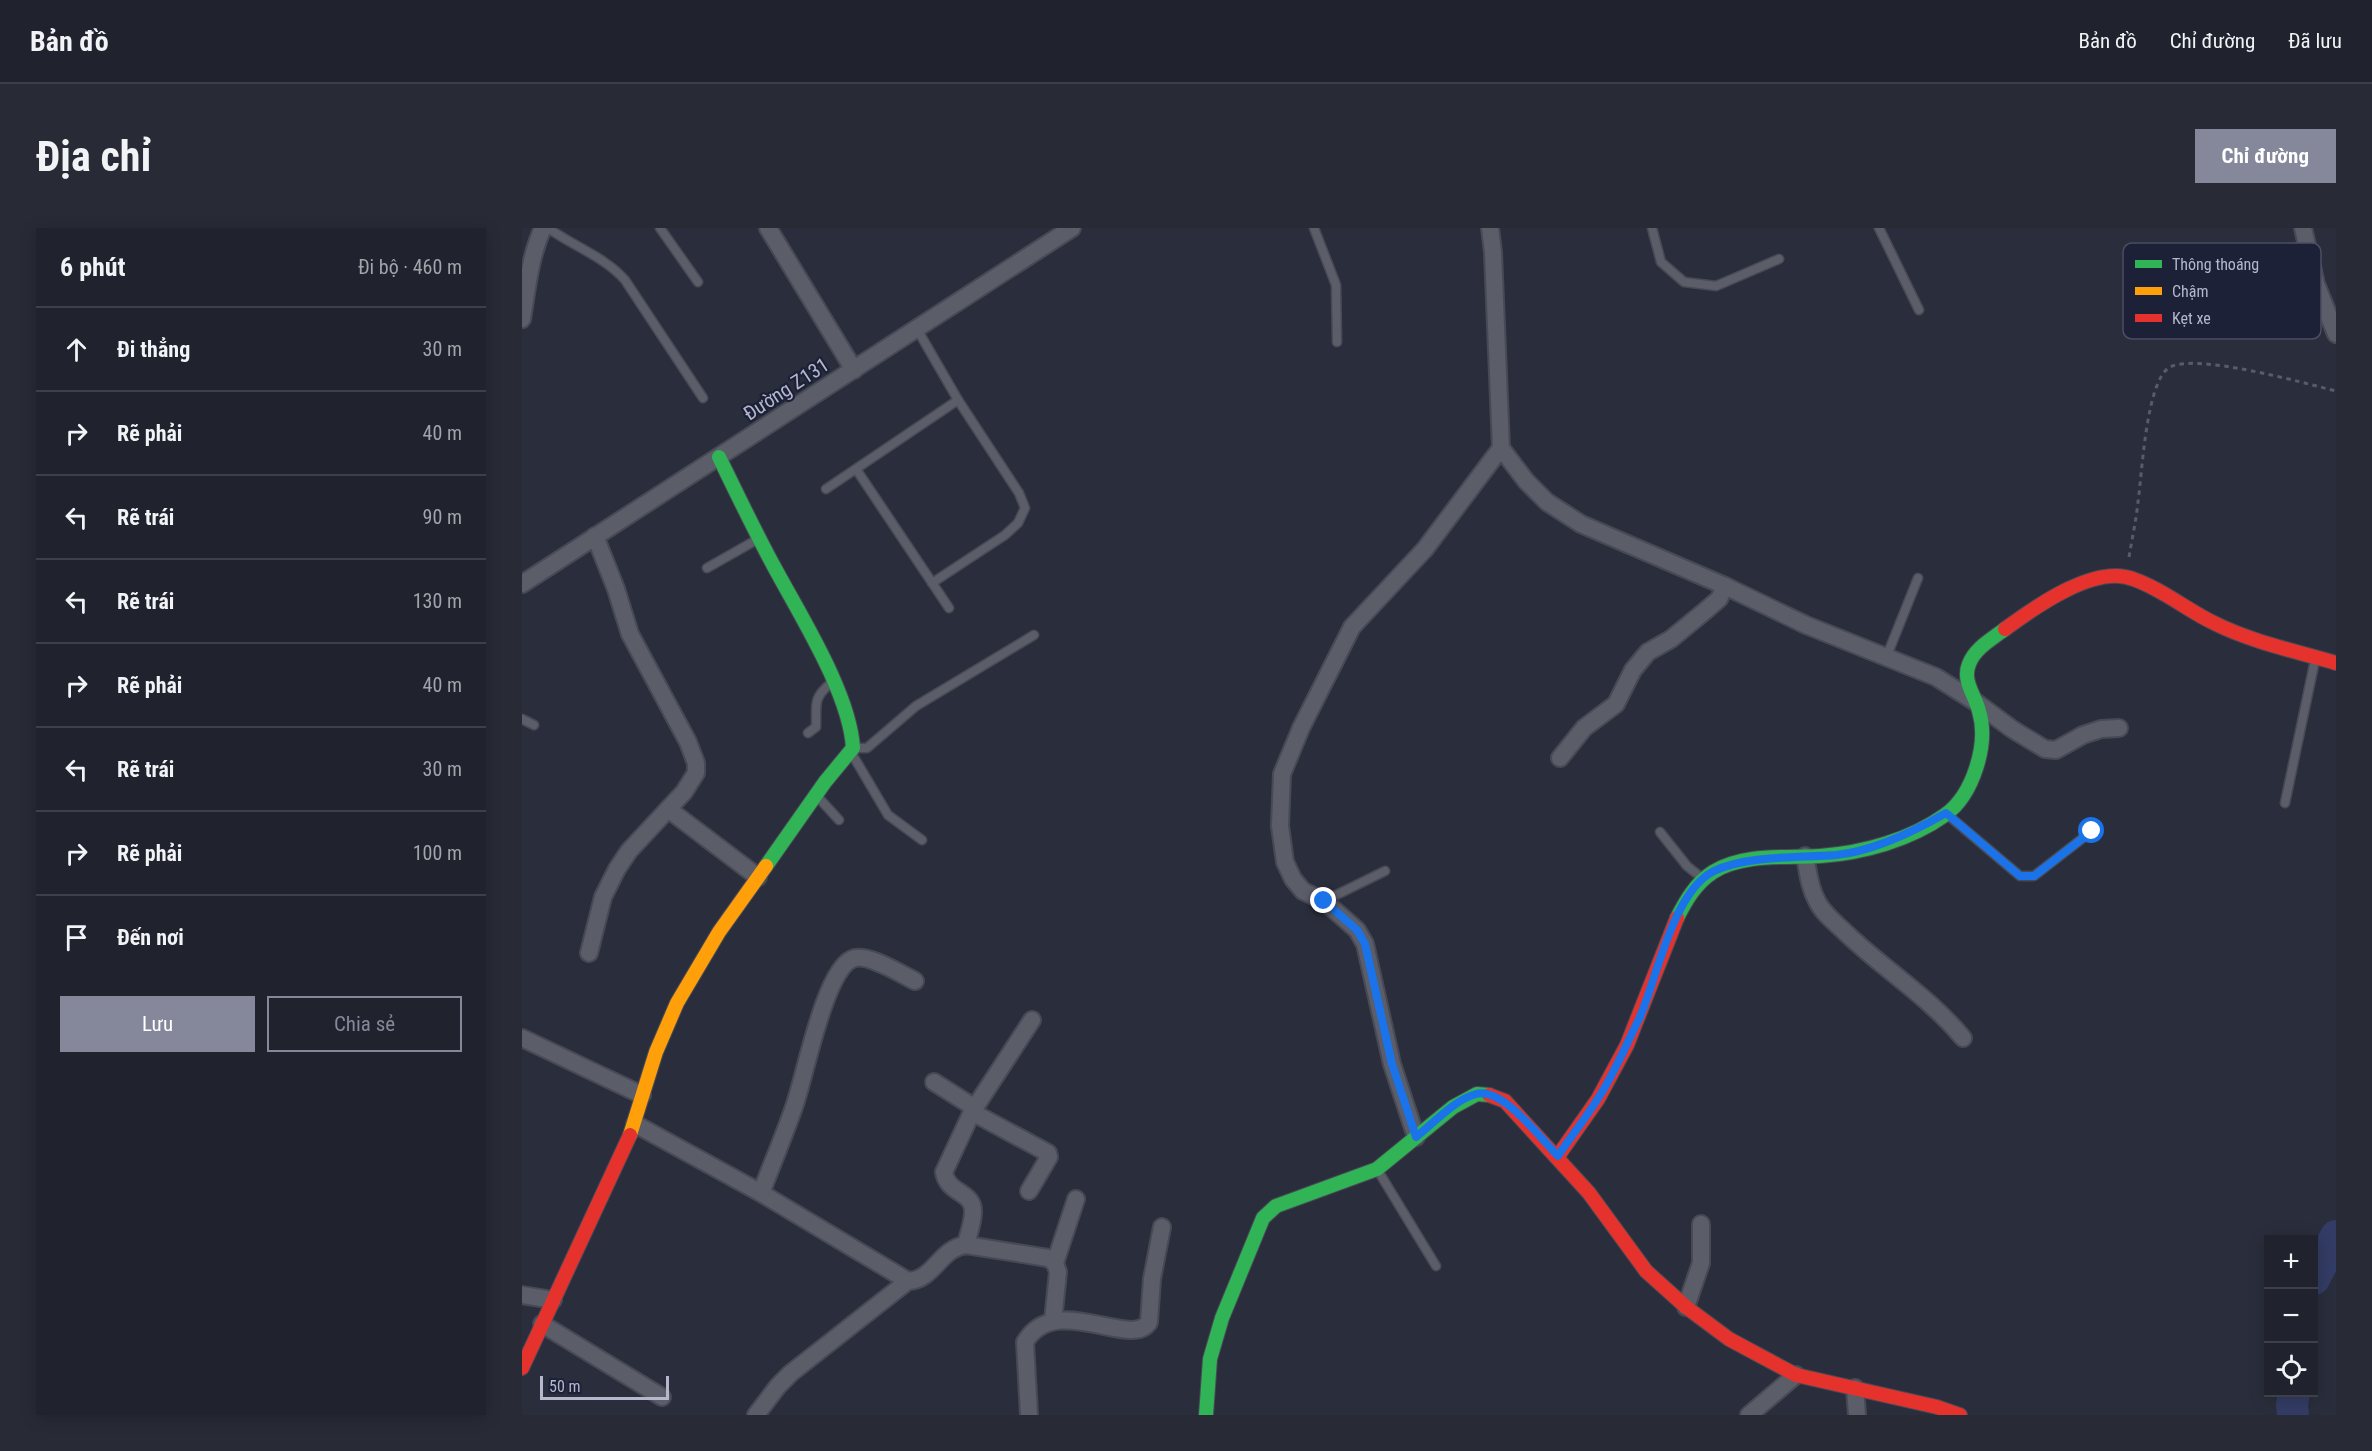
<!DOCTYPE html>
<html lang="vi">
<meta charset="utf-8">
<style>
:root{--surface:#20222d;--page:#282a35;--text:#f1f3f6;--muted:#a2a4aa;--line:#3d3f49;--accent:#84889a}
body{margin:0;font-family:"Roboto Condensed",sans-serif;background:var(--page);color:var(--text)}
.controls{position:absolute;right:18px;bottom:18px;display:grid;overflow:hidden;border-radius:0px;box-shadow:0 3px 15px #0003}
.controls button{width:54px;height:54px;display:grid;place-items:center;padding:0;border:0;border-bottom:2px solid var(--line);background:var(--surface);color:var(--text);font:30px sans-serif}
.scale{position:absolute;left:18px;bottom:15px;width:129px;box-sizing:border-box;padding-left:6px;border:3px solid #b5b8cc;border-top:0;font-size:16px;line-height:21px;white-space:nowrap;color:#b5b8cc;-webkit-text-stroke:4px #1d2138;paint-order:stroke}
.stop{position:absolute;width:18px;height:18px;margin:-14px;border:4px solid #1a73e8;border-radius:50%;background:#fff}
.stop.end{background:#1a73e8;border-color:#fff;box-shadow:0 2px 6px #0008}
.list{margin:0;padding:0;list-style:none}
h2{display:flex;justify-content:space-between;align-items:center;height:78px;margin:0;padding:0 24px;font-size:26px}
h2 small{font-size:20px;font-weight:400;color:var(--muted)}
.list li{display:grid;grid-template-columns:39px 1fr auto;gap:18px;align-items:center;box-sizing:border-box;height:84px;padding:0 24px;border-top:2px solid var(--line)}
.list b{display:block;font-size:22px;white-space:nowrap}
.list em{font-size:20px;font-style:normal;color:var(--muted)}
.actions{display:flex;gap:12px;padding:18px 24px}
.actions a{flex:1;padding:14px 0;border:2px solid var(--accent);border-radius:0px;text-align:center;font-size:21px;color:var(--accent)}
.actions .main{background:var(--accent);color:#fff}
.icon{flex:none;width:33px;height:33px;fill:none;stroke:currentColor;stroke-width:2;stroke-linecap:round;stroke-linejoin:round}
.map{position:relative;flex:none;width:1814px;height:1187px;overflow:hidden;border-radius:0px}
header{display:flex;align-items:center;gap:36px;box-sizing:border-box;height:84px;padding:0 30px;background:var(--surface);border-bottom:2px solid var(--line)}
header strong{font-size:28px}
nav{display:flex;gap:33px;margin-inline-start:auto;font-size:21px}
.intro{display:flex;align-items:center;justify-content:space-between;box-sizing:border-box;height:144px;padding:0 36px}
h1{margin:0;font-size:42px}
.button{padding:15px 27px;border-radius:0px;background:var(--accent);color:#fff;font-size:21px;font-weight:700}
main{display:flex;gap:36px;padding:0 36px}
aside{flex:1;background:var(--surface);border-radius:0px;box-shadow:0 3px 15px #0003}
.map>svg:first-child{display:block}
</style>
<header>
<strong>Bản đồ</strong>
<nav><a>Bản đồ</a><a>Chỉ đường</a><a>Đã lưu</a></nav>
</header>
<div class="intro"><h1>Địa chỉ</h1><a class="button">Chỉ đường</a></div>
<main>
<aside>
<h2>6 phút<small>Đi bộ · 460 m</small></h2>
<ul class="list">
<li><svg class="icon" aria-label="ahead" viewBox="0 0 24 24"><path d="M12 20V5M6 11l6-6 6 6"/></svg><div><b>Đi thẳng</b></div><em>30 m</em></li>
<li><svg class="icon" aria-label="right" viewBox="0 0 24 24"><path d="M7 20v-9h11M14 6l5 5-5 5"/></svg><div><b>Rẽ phải</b></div><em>40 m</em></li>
<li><svg class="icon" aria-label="left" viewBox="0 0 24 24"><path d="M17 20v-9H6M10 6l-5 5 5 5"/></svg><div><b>Rẽ trái</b></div><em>90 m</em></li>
<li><svg class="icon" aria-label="left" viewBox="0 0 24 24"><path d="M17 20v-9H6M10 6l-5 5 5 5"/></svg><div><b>Rẽ trái</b></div><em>130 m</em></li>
<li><svg class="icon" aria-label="right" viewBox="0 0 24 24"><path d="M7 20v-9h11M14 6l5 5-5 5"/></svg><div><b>Rẽ phải</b></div><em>40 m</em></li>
<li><svg class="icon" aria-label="left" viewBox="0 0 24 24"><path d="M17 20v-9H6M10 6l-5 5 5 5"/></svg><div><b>Rẽ trái</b></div><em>30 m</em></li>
<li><svg class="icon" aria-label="right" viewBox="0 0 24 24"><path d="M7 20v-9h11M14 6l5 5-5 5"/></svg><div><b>Rẽ phải</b></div><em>100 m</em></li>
<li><svg class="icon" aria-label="arrive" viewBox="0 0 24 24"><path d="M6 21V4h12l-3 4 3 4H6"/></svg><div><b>Đến nơi</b></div></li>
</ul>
<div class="actions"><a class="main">Lưu</a><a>Chia sẻ</a></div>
</aside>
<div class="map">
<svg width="1814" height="1187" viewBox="0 0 1814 1187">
<rect width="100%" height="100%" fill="#2a2e3c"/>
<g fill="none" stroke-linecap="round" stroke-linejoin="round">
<g stroke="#333c65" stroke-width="32">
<path d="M1792 1051 1814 1008"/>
<path d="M1771 1187 1770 1177 1772 1164"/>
</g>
<defs>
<g id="lane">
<path d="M26 0C51 18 83 29 103 52L181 170"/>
<path d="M138 0 176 54"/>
<path d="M792 0 814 57 815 114"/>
<path d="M1130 0 1139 34 1162 54 1194 58 1257 31"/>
<path d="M1357 0 1397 82"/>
<path d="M395 101 436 172 497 265 503 280 496 295 483 307 410 355"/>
<path d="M334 241 427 380"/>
<path d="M304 261 436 172"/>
<path d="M185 340 236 311"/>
<path d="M1364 430 1396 350"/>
<path d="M0 491 12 497"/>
<path d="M286 505 294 499C295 477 290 471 308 456"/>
<path d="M331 520H345L394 478 512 407"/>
<path d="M330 526 366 587 400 612"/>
<path d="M295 568 317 592"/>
<path d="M1763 575 1793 432"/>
<path d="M1427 588 1498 648H1512L1570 603"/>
<path d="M1138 604 1165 638 1180 650"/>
<path d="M802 673 863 643"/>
<path d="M855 941 914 1038"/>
</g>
<g id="street">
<path d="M246 0 332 142"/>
<path d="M968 0 971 24 979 220 1004 253 1025 274 1059 296 1203 358 1284 397 1414 449 1455 475 1490 501 1523 521 1534 522 1561 507 1579 501 1597 500"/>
<path d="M1781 0 1794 56 1814 106"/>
<path d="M0 91C5 61 8 28 21 0"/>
<path d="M0 356 550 0"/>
<path d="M1038 530 1062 500 1094 476 1111 442 1126 424 1149 411 1183 383 1197 371 1203 358"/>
<path d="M146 581 236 649"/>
<path d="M1283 628C1286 643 1287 659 1295 673 1301 686 1315 696 1325 706 1363 742 1408 770 1441 810"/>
<path d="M67 725 81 669 95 641 107 623 162 564 174 545V535L166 514 108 406 94 361 73 308"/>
<path d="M0 810 120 867"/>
<path d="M412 854 453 880"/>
<path d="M450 884 526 925 527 929 507 963"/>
<path d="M113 896 239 965 386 1053C412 1052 418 1020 444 1017L526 1030 533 1035 536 1044 531 1093"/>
<path d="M894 909 870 836 843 716 835 702 802 673 781 663 771 651 763 634 758 598 760 546 779 500 830 399 903 321 979 220"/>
<path d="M239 965C250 936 262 908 272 879 283 849 302 744 330 731 344 724 379 746 393 753"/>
<path d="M444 1017C446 1007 451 995 451 984 452 963 425 966 422 944L450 884 510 792"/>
<path d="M533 1035 554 971"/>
<path d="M0 1067 31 1072"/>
<path d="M1164 1079 1179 1035V996"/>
<path d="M20 1096 140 1169"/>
<path d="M1333 1160 1335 1187"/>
<path d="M234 1187 256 1158 269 1145 386 1053"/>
<path d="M507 1187 503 1114C533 1063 610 1122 627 1094L630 1051 640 999"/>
<path d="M1227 1187 1274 1147"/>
</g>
<g id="fast">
<path d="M197 229C216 268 234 306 255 344 281 392 328 467 331 520L303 554 244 638"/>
<path d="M1155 690C1164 672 1174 655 1191 644 1221 625 1265 630 1298 628 1341 625 1388 612 1423 587 1451 567 1467 516 1457 483 1453 467 1440 453 1447 436 1453 420 1470 411 1483 401"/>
<path d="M684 1187 688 1131 700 1090 741 990 754 978 855 941 931 879 955 866 967 867"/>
</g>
<path id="slow" d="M108 907 134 824 155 775 197 704 244 638"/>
<g id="jam">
<path d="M1483 401C1513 379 1573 336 1611 351 1640 361 1665 382 1692 395 1730 414 1773 423 1814 435"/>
<path d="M967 867 983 873 1067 965 1124 1043 1164 1079 1207 1111 1274 1147 1415 1179 1438 1187"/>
<path d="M1036 928 1076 871 1105 817 1155 690"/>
<path d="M0 1140 108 907"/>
</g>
</defs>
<use href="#lane" stroke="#474a55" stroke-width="11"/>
<use href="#street" stroke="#474a55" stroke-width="20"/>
<use href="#fast" stroke="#474a55" stroke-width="16"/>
<use href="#slow" stroke="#474a55" stroke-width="16"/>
<use href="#jam" stroke="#474a55" stroke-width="16"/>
<path stroke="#595c66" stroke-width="3" stroke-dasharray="4.5 4.5" stroke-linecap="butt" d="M1607 329C1610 311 1614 293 1616 274 1620 247 1624 152 1648 139 1675 125 1782 155 1814 163"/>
<use href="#lane" stroke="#5b5d69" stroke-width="8"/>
<use href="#street" stroke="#5b5d69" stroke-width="16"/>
<use href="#fast" stroke="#30b455" stroke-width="14"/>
<use href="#slow" stroke="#ff9f0a" stroke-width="14"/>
<use href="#jam" stroke="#e5322d" stroke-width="14"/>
</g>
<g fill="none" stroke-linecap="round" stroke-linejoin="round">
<path stroke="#1a73e8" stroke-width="8" d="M802 673 835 702 843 716 870 836 894 909C912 895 932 872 954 866 981 859 1018 910 1036 928 1050 907 1067 886 1080 864 1094 841 1105 815 1117 791 1135 752 1150 664 1192 643 1225 627 1277 630 1314 627 1352 623 1391 604 1424 585L1498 648H1512L1570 603"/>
</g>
<g text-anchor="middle" stroke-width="4.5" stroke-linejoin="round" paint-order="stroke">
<g font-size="20" fill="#b5b8cc" stroke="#1d2138">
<text transform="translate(264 161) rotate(-33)" y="7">Đường Z131</text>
</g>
</g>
<rect x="1601" y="15" width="198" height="96" rx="9" fill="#1d2138" stroke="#4b4e64" stroke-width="1.5"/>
<rect x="1613" y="32" width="27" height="8" fill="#30b455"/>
<rect x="1613" y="59" width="27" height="8" fill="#ff9f0a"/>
<rect x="1613" y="86" width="27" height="8" fill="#e5322d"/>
<g font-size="16" fill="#b5b8cc">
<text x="1650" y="42">Thông thoáng</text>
<text x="1650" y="69">Chậm</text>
<text x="1650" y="96">Kẹt xe</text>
</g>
</svg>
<div class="controls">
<button>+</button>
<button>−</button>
<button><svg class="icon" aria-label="locate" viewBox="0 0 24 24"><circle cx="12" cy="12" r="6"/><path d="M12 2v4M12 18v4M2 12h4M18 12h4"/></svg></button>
</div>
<div class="scale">50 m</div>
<div class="stop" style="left:1570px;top:603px"></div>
<div class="stop end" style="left:802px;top:673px"></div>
</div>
</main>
